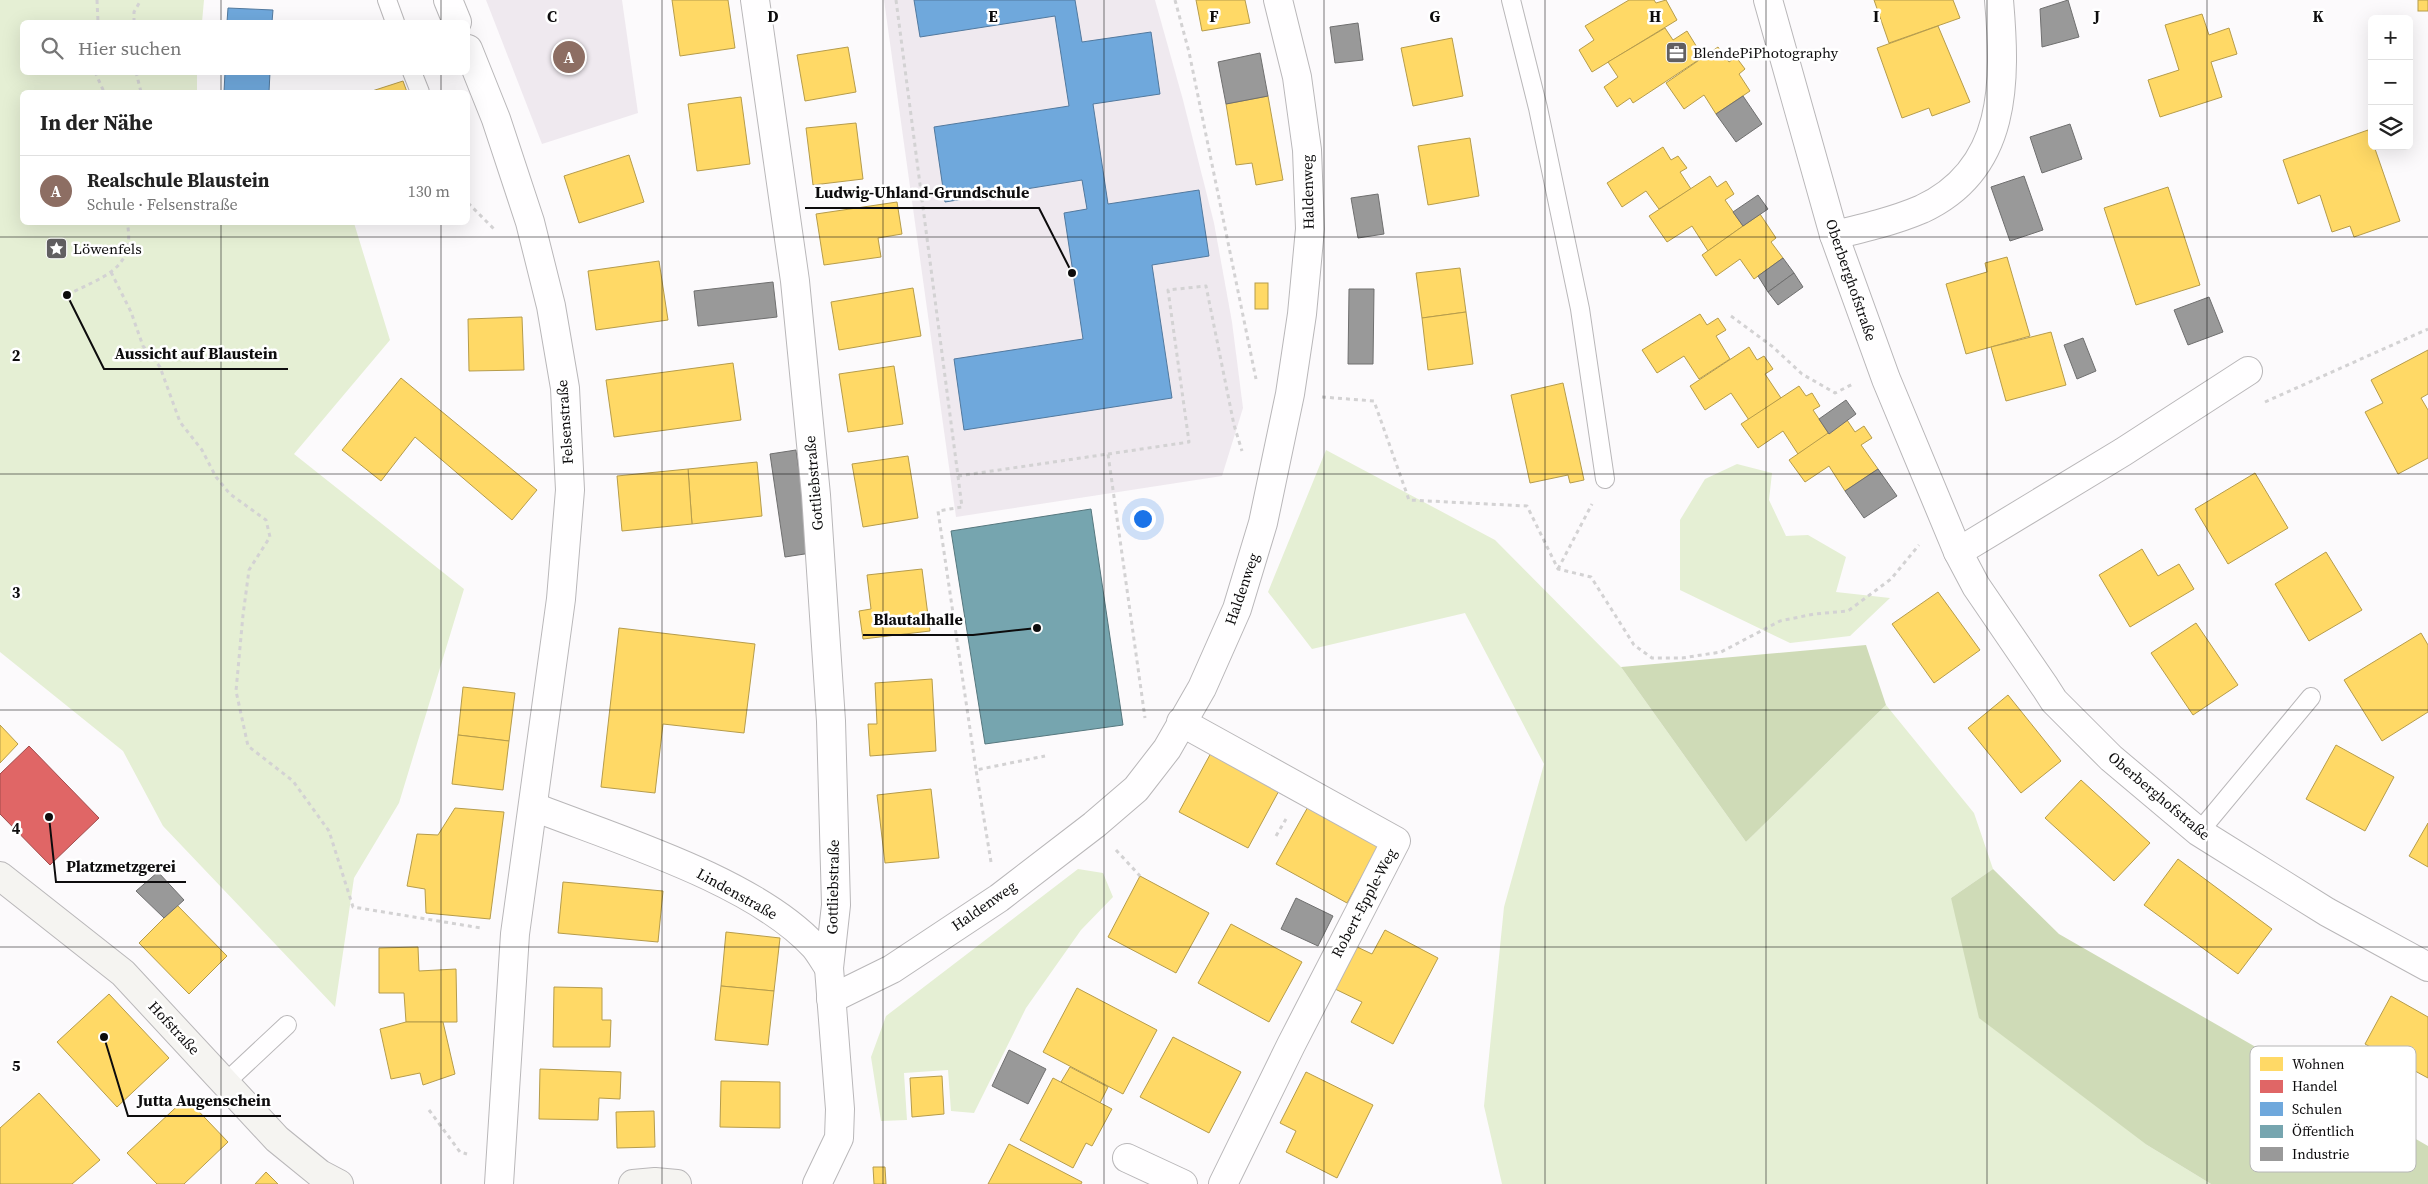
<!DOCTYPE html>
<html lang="de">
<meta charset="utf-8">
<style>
:root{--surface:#fff;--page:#f6f6f6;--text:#222;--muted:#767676;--line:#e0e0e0;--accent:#1a73e8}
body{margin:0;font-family:"Source Serif 4",serif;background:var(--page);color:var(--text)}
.controls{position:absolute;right:15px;top:15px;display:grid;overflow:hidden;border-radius:8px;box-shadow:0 5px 20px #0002}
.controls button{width:45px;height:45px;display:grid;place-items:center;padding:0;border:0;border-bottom:1px solid var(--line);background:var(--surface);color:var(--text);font:25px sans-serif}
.you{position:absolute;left:1142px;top:518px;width:18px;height:18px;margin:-12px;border:4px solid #fff;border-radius:50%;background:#1a73e8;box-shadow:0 0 0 8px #1a73e833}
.badge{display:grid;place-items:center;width:32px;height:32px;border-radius:50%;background:var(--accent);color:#fff;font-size:16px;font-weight:700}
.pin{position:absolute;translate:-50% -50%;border:2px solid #fff;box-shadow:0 1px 5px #0006}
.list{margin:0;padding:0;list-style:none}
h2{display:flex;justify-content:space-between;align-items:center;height:65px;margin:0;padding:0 20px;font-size:21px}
h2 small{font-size:16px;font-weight:400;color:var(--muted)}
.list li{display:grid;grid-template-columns:32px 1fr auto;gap:15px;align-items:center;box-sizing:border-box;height:70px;padding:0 20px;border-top:1px solid var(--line)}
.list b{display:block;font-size:19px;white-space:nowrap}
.list p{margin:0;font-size:16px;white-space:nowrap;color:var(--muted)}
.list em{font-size:16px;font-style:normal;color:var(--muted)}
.icon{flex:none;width:28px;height:28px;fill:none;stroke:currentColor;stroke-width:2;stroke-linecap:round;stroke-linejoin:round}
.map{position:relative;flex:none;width:2428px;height:1184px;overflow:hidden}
.search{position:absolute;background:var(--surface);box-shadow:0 5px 20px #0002;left:20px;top:20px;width:450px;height:55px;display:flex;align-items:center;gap:12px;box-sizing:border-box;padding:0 18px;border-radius:8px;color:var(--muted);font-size:19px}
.panel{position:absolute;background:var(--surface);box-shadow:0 5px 20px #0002;left:20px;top:90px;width:450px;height:135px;border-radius:8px}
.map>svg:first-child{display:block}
</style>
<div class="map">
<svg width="2428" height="1184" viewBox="0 0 2428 1184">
<rect width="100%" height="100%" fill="#fcfafc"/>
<g fill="#efe9ef">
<path d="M486 0H622L638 113 542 144Z"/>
<path d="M884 0H1155L1183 100 1214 223 1232 322 1243 408 1222 476 956 517Z"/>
</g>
<g fill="#e5efd4">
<path d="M0 0H204L202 22H22V72L197 73V92H22V222L354 223 390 340 294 454 464 589 399 803 354 878 335 1007 163 826 123 751 0 652Z"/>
<path d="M1326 450 1495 540 1621 667 1746 842 1886 705 1974 813 1993 869 1951 898 2147 1145 2211 1184H1502L1484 1106 1504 907 1544 764 1465 613 1312 649 1268 592Z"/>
<path d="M1737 464 1772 473 1769 500 1786 536 1808 535 1846 557 1836 592 1890 598 1850 636 1790 643 1680 590V520L1705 479Z"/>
<path d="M1078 869 1103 873 1113 897 1081 930 1026 1008 974 1113 951 1111 948 1070 904 1073 907 1120 881 1121 871 1057 886 1016Z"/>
</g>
<g fill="#cfdbb7">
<path d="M1866 645 1886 705 1746 842 1621 667Z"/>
<path d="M1993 869 2059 934 2428 1146V1184H2211L2147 1145 1979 1018 1951 898Z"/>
</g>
<g fill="#ffd966" stroke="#b69c4b">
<path d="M672 0H728L735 48 680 56Z"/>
<path d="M1196 0H1245L1250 23 1202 31Z"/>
<path d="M1629 0H1654L1656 3 1666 0 1677 20 1592 72 1579 50 1594 40 1585 26Z"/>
<path d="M1874 0H1953L1960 18 1889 43Z"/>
<rect x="2418" y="0" width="10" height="11"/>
<path d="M2202 14 2209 35 2229 28 2237 54 2211 62 2222 97 2160 117 2148 80 2179 70 2165 25Z"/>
<path d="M1938 26 1970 102 1932 116 1929 108 1902 118 1877 48Z"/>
<path d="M1665 28 1673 40 1687 31 1703 57 1633 103 1630 98 1617 107 1604 87 1618 77 1608 62Z"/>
<path d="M1452 38 1463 96 1413 106 1401 48Z"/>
<path d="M848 47 856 92 805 101 797 55Z"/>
<path d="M1718 47 1729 62 1736 57 1745 69 1739 74 1750 91 1716 114 1704 95 1684 109 1666 83Z"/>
<path d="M403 81 407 92H369Z"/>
<path d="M1268 96 1283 180 1256 185 1252 163 1236 165 1226 104Z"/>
<path d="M741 97 750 164 697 171 688 104Z"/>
<path d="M856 123 863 179 813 185 806 128Z"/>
<path d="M2368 130 2372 146H2374L2400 221 2354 237 2350 226 2332 232 2320 195 2298 204 2283 160Z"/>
<path d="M1470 138 1479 196 1428 205 1418 146Z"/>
<path d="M1663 147 1671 160 1678 156 1687 168 1680 172 1691 189 1659 209 1646 191 1622 207 1607 183Z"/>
<path d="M629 155 644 202 579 223 564 176Z"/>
<path d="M1710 176 1717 187 1726 181 1734 194 1725 200 1743 226 1708 251 1692 226 1667 242 1649 216Z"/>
<path d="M2168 187 2200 285 2136 305 2104 208Z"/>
<path d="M897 202 902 234 878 238 881 257 824 265 816 214Z"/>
<path d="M1760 214 1776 238 1771 242 1783 258 1754 279 1740 259 1716 276 1702 255Z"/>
<path d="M2007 257 2030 336 1966 354 1946 284 1987 272 1985 263Z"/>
<path d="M659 261 668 320 596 330 588 271Z"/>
<path d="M1460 268 1466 312 1422 318 1416 273Z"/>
<rect x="1255" y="283" width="13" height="26"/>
<path d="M913 288 921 336 839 350 831 302Z"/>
<path d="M1466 312 1473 364 1428 370 1422 318Z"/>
<path d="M1700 314 1707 325 1718 318 1726 330 1716 336 1730 359 1699 379 1684 356 1657 373 1642 350Z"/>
<path d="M522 317 524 370 469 371 468 319Z"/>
<path d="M2051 332 2066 385 2006 401 1991 347Z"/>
<path d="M1749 347 1757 360 1764 356 1773 369 1765 374 1781 398 1749 420 1731 393 1705 410 1690 386Z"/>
<path d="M2428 350V394L2421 398 2428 410V458L2398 474 2365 412 2383 403 2371 380Z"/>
<path d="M733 363 741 420 614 437 606 380Z"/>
<path d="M894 366 903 424 848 432 839 374Z"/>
<path d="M401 378 537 490 512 520 415 437 381 481 342 450Z"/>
<path d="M1563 383 1584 480 1570 483 1568 475 1530 483 1511 395Z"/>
<path d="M1799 386 1806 396 1812 393 1820 406 1813 410 1829 434 1798 454 1783 431 1758 448 1741 424Z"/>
<path d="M1847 420 1855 432 1864 426 1872 438 1861 445 1878 469 1845 491 1829 466 1805 482 1789 460Z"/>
<path d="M908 456 918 518 863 527 852 464Z"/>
<path d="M757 462 762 516 692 524 688 469Z"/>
<path d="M688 469 692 524 622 531 617 476Z"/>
<path d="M2255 473 2288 528 2228 564 2195 509Z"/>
<path d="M2142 549 2158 576 2179 564 2194 589 2130 627 2099 575Z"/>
<path d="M2326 552 2362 610 2309 641 2275 584Z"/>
<path d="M922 569 930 631 863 639 859 611 871 609 867 575Z"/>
<path d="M1938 592 1980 650 1934 683 1892 624Z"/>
<path d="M2196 623 2238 685 2193 715 2151 653Z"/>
<path d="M619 628 755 644 744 733 663 724 655 793 601 787Z"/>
<path d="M2421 633 2428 645V712L2382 741 2344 680Z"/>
<path d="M932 679 936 751 870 756 868 724H877L875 683Z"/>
<path d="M463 687 515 693 509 741 458 735Z"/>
<path d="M2008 695 2061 761 2021 793 1968 728Z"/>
<path d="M0 725 18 744 0 763Z"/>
<path d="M458 735 509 741 503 790 452 784Z"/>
<path d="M2336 745 2394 777 2365 831 2306 799Z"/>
<path d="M1212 751 1281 787 1248 848 1179 812Z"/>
<path d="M2081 780 2150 843 2114 881 2045 818Z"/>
<path d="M931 789 939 858 885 863 877 795Z"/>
<path d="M1309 805 1380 844 1347 903 1276 864Z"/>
<path d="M455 808 504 812 490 919 426 913 425 889 407 886 417 834 438 835Z"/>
<path d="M2428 823V867L2409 856Z"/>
<path d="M2178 859 2272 929 2238 974 2144 905Z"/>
<path d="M1140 876 1209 913 1176 973 1108 937Z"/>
<path d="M563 882 663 891 658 942 558 933Z"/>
<path d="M177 905 227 956 189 994 139 943Z"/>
<path d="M1231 924 1302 962 1269 1022 1198 983Z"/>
<path d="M1385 930 1438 958 1393 1044 1351 1022 1362 1002 1333 988 1355 946 1372 954Z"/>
<path d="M726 932 780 938 774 991 721 986Z"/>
<path d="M418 947 419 971 456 969 457 1022H406L404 993H379V948Z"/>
<path d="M721 986 774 991 768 1045 715 1040Z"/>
<path d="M554 987 602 988V1020H611L610 1047H553Z"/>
<path d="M1077 988 1157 1030 1123 1094 1043 1052Z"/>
<path d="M109 994 169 1058 117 1107 57 1042Z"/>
<path d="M2391 996 2428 1017V1078L2365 1044Z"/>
<path d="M406 1022H443L455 1074 423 1085 420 1073 391 1079 380 1029Z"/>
<path d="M1173 1037 1241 1072 1209 1133 1140 1097Z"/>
<path d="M1070 1067 1108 1087 1100 1103 1061 1082Z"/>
<path d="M540 1069 621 1072 620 1099 599 1098 598 1120 539 1119Z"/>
<path d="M1306 1072 1373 1105 1337 1178 1286 1152 1296 1131 1280 1123Z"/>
<path d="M942 1076 944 1114 912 1117 910 1078Z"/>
<path d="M1053 1078 1112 1109 1092 1146 1086 1143 1073 1168 1020 1140Z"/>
<path d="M721 1081 780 1082V1128L720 1127Z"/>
<path d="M39 1093 100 1160 72 1184H0V1128Z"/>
<path d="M186 1098 228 1142 184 1184H157L127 1153Z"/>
<path d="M654 1111 655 1147 617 1148 616 1112Z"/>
<path d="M1009 1144 1082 1182 1081 1184H988Z"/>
<path d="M873 1167H885L886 1184H874Z"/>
<path d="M266 1172 278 1184H255Z"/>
</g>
<path fill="#e06666" stroke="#a14b4b" d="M29 746 99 818 50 865 0 814V774Z"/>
<g fill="#6fa8dc" stroke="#52799e">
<path d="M914 0H1075L1082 42 1151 32 1160 94 1093 104 1108 204 1199 190 1209 256 1152 265 1172 398 964 430 954 359 1083 339 1064 213 1087 209 1082 180 945 202 934 127 1069 106 1055 16 920 37Z"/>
<path d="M228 8 273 10 272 22H227Z"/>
<path d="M225 72H270L269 92H224Z"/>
</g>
<path fill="#76a5af" stroke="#56777e" d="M1091 509 1123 725 985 744 951 531Z"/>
<g fill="#999" stroke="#6f6f6f">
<path d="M2068 0 2079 37 2042 47 2040 9Z"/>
<path d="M1358 23 1363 60 1335 63 1330 27Z"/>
<path d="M1260 53 1268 96 1226 104 1218 62Z"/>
<path d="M1743 96 1762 124 1736 142 1716 114Z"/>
<path d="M2070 124 2082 159 2042 173 2030 137Z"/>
<path d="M2024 176 2043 230 2010 241 1991 187Z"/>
<path d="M1378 194 1384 234 1358 238 1351 198Z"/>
<path d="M1758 195 1768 209 1743 226 1733 212Z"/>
<path d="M1783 258 1794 273 1768 292 1758 276Z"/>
<path d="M1794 273 1803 287 1778 305 1768 292Z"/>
<path d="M773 282 777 317 698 326 694 291Z"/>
<path d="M1349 289H1374L1373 364H1348Z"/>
<path d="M2209 297 2223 332 2188 345 2174 310Z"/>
<path d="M2083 338 2096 371 2077 379 2064 345Z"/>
<path d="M1846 400 1856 414 1829 434 1819 419Z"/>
<path d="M796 450 811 553 785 557 770 454Z"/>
<path d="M1878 469 1897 496 1864 518 1845 491Z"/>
<path d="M158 872 184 900 164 918 136 891Z"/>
<path d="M1296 898 1333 916 1318 946 1281 929Z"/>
<path d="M1009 1050 1046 1069 1028 1104 992 1086Z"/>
</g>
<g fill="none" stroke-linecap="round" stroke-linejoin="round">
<defs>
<g id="lane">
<path d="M387 0 395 22"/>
<path d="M1511 0 1538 108 1580 309 1605 479"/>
<path d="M412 72 420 92"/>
<path d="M2199 832 2311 697"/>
<path d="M225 1083 287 1025"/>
</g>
<g id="street">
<path d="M448 0 457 22"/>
<path d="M755 0 795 281 816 495 831 721 836 905 829 968 840 1109 839 1138 817 1184"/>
<path d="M1768 0 1834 235 1886 379 1958 552 1976 586 2045 687 2054 701 2111 758 2199 832 2327 912 2428 967"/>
<path d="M468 49 496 119 530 222 551 306 565 388 570 490 561 599 515 934 499 1184"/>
<path d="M1834 235C1864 228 1894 221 1922 209 2008 169 2006 81 1999 0"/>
<path d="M1958 552 2123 452 2248 371"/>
<path d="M1181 722 1396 841 1291 1045 1223 1184"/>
<path d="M534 807C616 839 754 881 814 946 820 953 824 961 829 968"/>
<path d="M831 999 892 969 999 898 1094 825 1136 789 1167 749 1202 688 1237 609 1263 523 1290 394 1302 314 1310 229 1307 150 1297 77 1278 0"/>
<path d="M1127 1158 1183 1184"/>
</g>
<g id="secondary">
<path d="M0 876 123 973 277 1139 320 1174 339 1184"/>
<path d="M633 1184 655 1182 677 1184"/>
</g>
</defs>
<use href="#lane" stroke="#b9b7b9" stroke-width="20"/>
<use href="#street" stroke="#b9b7b9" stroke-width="30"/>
<use href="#secondary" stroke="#b9b7b9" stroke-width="30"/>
<g stroke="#d3d2d3" stroke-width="3" stroke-dasharray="4 4" stroke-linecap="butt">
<path d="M97 0 98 22"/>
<path d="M896 0 962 507 938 511 976 770"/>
<path d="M1175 0 1189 52 1256 379"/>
<path d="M134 22V12L141 0"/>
<path d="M95 72 104 92"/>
<path d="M136 72 141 92"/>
<path d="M468 203 496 231"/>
<path d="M111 272 131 312 143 346 160 367 180 422 202 450 216 477 230 494 266 520 270 537 249 570 243 615 236 691 248 746 293 781 329 831 353 907 481 928"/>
<path d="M67 295C101 277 137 270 127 222"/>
<path d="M1731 316 1773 347 1802 374 1835 393 1853 384"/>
<path d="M1322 397 1374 401 1409 500 1527 506 1558 569 1591 577 1634 645 1652 658H1682L1721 652 1780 621 1814 614 1848 611 1891 579 1919 545"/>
<path d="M2265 402 2428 329"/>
<path d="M1108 454 1189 442 1168 290 1206 286 1234 425 1242 451"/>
<path d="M958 476 1108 454 1145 718"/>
<path d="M1558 569 1592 504"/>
<path d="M1276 836 1286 819"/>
<path d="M1116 850 1140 876"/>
<path d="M991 862 976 770 1045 756"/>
<path d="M429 1110 460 1152 467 1154"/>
</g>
<use href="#lane" stroke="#fffeff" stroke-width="18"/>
<use href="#street" stroke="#fffeff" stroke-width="28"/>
<use href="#secondary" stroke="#f5f4f1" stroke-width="28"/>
</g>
<path fill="none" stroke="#0d0c0d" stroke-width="1" stroke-opacity="0.55" d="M221 0V22M441 0V22M662 0V1184M883 0V1184M1104 0V1184M1324 0V1184M1545 0V1184M1766 0V1184M1987 0V1184M2207 0V1184M221 72V92M441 72V92M221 222V1184M441 222V1184M0 237H2428M0 474H2428M0 710H2428M0 947H2428"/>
<defs>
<symbol id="office-square" viewBox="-11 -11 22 22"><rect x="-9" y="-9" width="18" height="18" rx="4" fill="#615f61" stroke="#fff"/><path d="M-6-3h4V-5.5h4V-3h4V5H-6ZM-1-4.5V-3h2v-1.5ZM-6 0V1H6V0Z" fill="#fff"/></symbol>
<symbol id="sight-square" viewBox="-11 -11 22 22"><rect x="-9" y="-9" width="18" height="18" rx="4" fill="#615f61" stroke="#fff"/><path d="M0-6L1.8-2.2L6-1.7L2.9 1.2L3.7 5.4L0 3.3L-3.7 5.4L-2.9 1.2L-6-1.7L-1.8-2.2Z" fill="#fff"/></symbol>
</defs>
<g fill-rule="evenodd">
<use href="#office-square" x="1664" y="40" width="25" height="25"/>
<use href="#sight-square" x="44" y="236" width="25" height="25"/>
</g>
<g text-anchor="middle" stroke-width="5" stroke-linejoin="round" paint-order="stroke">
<g font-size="15" fill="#0d0c0d" stroke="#fff" text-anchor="start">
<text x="1693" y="58">BlendePiPhotography</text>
<text x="73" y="254">Löwenfels</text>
</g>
<g font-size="15" fill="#0d0c0d" stroke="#fff">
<text transform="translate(1308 192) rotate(-91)" y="5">Haldenweg</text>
<text transform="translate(1851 280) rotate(71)" y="5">Oberberghofstraße</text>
<text transform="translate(565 422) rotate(-94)" y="5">Felsenstraße</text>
<text transform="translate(814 483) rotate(-95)" y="5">Gottliebstraße</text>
<text transform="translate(1242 589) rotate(-71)" y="5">Haldenweg</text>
<text transform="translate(2159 796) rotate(40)" y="5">Oberberghofstraße</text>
<text transform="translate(833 887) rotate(-89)" y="5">Gottliebstraße</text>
<text transform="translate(737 894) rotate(29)" y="5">Lindenstraße</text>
<text transform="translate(1364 903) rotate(-62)" y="5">Robert-Epple-Weg</text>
<text transform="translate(984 906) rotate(-35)" y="5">Haldenweg</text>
<text transform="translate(174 1028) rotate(47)" y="5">Hofstraße</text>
</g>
</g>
<rect x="2250" y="1046" width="166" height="126" rx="8" fill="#fff" stroke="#b6b6b6" stroke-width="1"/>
<rect x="2260" y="1057" width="23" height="14" fill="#ffd966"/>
<rect x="2260" y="1080" width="23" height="13" fill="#e06666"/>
<rect x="2260" y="1102" width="23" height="14" fill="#6fa8dc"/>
<rect x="2260" y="1125" width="23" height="13" fill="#76a5af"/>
<rect x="2260" y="1147" width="23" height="14" fill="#999"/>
<g font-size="14" fill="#0d0c0d">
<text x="2292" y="1069">Wohnen</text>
<text x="2292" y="1091">Handel</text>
<text x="2292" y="1114">Schulen</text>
<text x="2292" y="1136">Öffentlich</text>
<text x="2292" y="1159">Industrie</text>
</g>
<g font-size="16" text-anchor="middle" font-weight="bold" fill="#0d0c0d" stroke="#fff" stroke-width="5" stroke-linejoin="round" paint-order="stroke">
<text x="552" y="22">C</text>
<text x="773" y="22">D</text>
<text x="993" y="22">E</text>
<text x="1214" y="22">F</text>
<text x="1435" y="22">G</text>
<text x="1655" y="22">H</text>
<text x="1876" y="22">I</text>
<text x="2097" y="22">J</text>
<text x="2318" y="22">K</text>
<text x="16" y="361">2</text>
<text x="16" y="598">3</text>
<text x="16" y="834">4</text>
<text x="16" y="1071">5</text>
</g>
<path fill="none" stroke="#0d0c0d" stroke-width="2" d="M1072 273L1039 208H805M67 295L104 369H288M1037 628L973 635H863M49 817L56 882H186M104 1037L128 1116H281"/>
<g fill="#0d0c0d" stroke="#fff" stroke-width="2">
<circle cx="1072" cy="273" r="5"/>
<circle cx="67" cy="295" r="5"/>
<circle cx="1037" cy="628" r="5"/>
<circle cx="49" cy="817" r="5"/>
<circle cx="104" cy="1037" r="5"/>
</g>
<g font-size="16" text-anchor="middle" font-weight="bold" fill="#0d0c0d" stroke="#fff" stroke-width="5" stroke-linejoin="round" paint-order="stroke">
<text x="922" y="198">Ludwig-Uhland-Grundschule</text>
<text x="196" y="359">Aussicht auf Blaustein</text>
<text x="918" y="625">Blautalhalle</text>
<text x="121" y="872">Platzmetzgerei</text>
<text x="204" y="1106">Jutta Augenschein</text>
</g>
</svg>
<div class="controls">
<button>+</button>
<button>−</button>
<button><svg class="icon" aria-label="layers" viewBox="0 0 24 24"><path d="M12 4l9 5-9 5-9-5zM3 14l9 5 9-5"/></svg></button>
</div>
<div class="you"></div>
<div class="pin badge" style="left:569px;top:57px;background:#8d6e63">A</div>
<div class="search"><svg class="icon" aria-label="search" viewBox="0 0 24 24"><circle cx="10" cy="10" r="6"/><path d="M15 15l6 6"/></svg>Hier suchen</div>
<section class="panel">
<h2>In der Nähe<small></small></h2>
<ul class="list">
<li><span class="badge" style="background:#8d6e63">A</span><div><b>Realschule Blaustein</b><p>Schule · Felsenstraße</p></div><em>130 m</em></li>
</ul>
</section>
</div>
